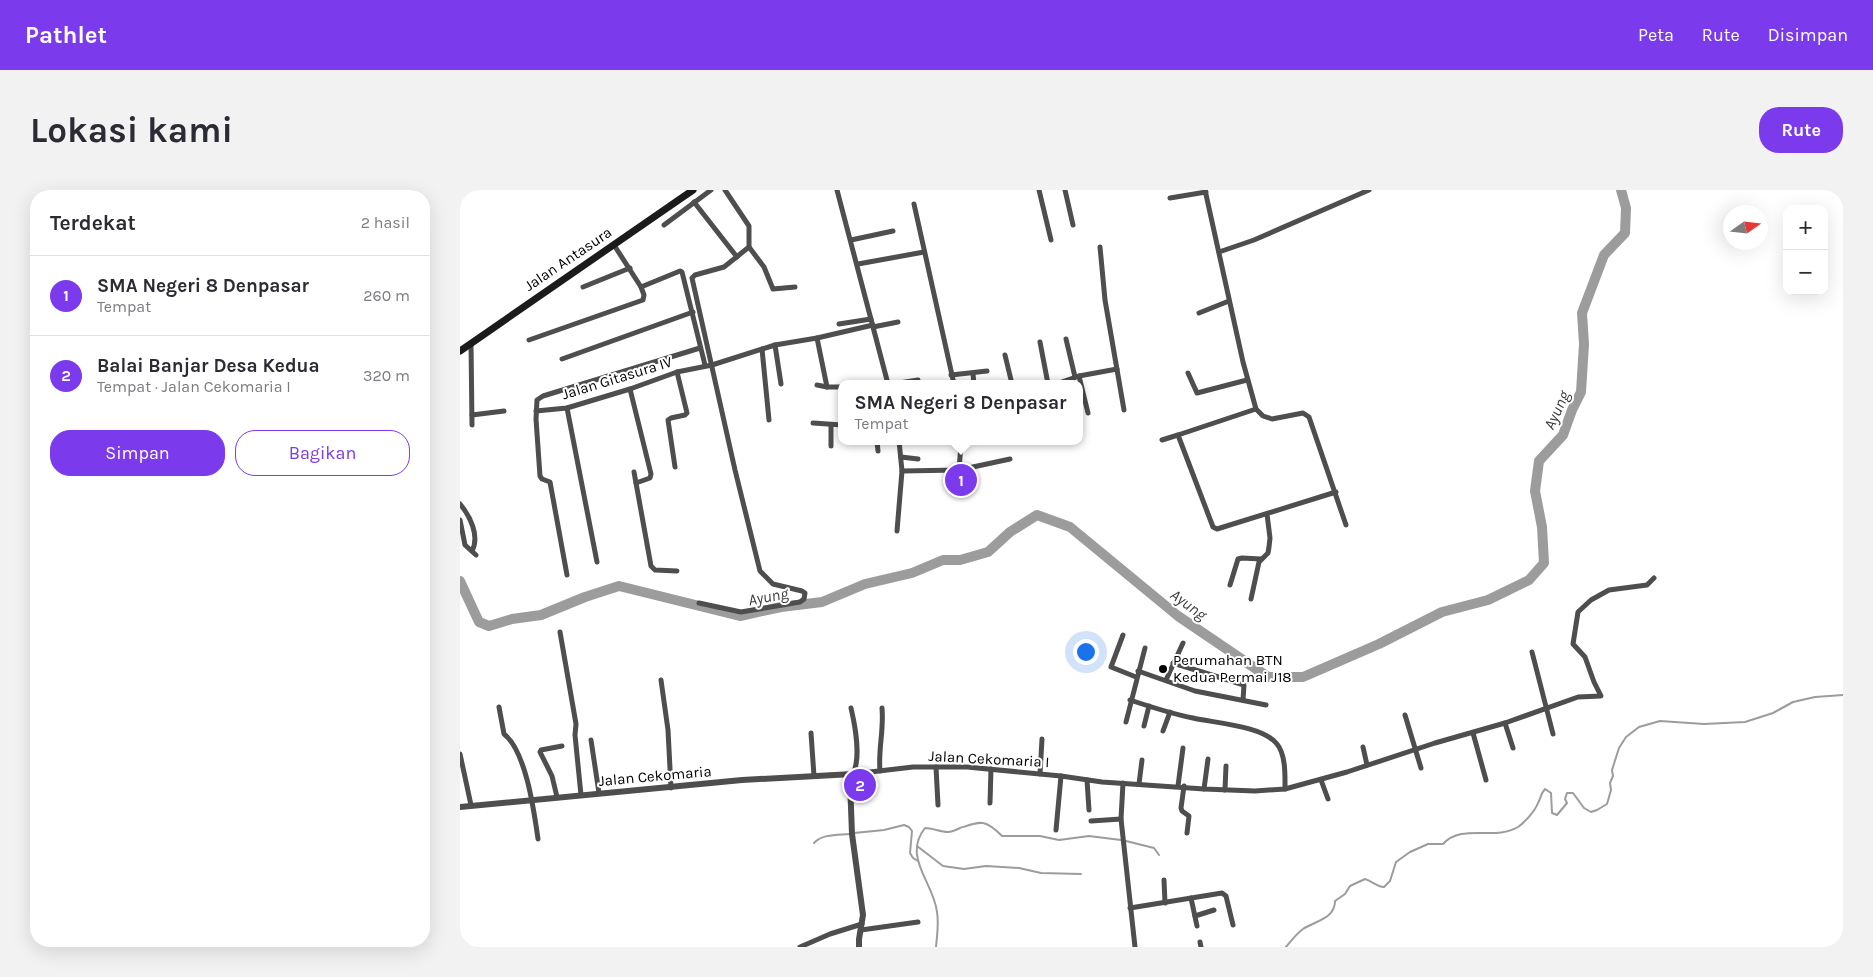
<!DOCTYPE html>
<html lang="id">
<meta charset="utf-8">
<style>
:root{--surface:#fff;--page:#f2f2f3;--text:#2b2b33;--muted:#7c7c81;--line:#e1e1e2;--accent:#7c3aed}
body{margin:0;font-family:Karla,sans-serif;background:var(--page);color:var(--text)}
.controls{position:absolute;right:15px;top:15px;display:grid;overflow:hidden;border-radius:10px;box-shadow:0 5px 20px #0002}
.controls button{width:45px;height:45px;display:grid;place-items:center;padding:0;border:0;border-bottom:1px solid var(--line);background:var(--surface);color:var(--text);font:25px sans-serif}
.compass{position:absolute;left:1263px;top:15px;width:45px;height:45px;border-radius:50%;background:var(--surface);box-shadow:0 5px 20px #0002;rotate:76deg}
.you{position:absolute;left:625px;top:461px;width:18px;height:18px;margin:-12px;border:4px solid #fff;border-radius:50%;background:#1a73e8;box-shadow:0 0 0 8px #1a73e833}
.badge{display:grid;place-items:center;width:32px;height:32px;border-radius:50%;background:var(--accent);color:#fff;font-size:16px;font-weight:700}
.pin{position:absolute;translate:-50% -50%;border:2px solid #fff;box-shadow:0 1px 5px #0006}
.popup{position:absolute;left:378px;top:190px;width:245px;height:65px;box-sizing:border-box;display:grid;place-content:center;border-radius:10px;background:var(--surface);filter:drop-shadow(0 1px 4px #0005);font-size:16px;white-space:nowrap;color:var(--muted)}
.popup b{font-size:19px;color:var(--text)}
.popup::after{content:'';position:absolute;left:50%;top:100%;margin-left:-10px;border:10px solid transparent;border-top-color:var(--surface)}
.list{margin:0;padding:0;list-style:none}
h2{display:flex;justify-content:space-between;align-items:center;height:65px;margin:0;padding:0 20px;font-size:21px}
h2 small{font-size:16px;font-weight:400;color:var(--muted)}
.list li{display:grid;grid-template-columns:32px 1fr auto;gap:15px;align-items:center;box-sizing:border-box;height:80px;padding:0 20px;border-top:1px solid var(--line)}
.list b{display:block;font-size:19px;white-space:nowrap}
.list p{margin:0;font-size:16px;white-space:nowrap;color:var(--muted)}
.list em{font-size:16px;font-style:normal;color:var(--muted)}
.actions{display:flex;gap:10px;padding:15px 20px}
.actions a{flex:1;padding:11px 0;border:1px solid var(--accent);border-radius:20px;text-align:center;font-size:18px;color:var(--accent)}
.actions .main{background:var(--accent);color:#fff}
.map{position:relative;flex:none;width:1383px;height:757px;overflow:hidden;border-radius:20px}
header{display:flex;align-items:center;gap:30px;box-sizing:border-box;height:70px;padding:0 25px;background:var(--accent);color:#fff}
header strong{font-size:24px}
nav{display:flex;gap:28px;margin-inline-start:auto;font-size:18px}
.intro{display:flex;align-items:center;justify-content:space-between;box-sizing:border-box;height:120px;padding:0 30px}
h1{margin:0;font-size:35px}
.button{padding:12px 22px;border-radius:20px;background:var(--accent);color:#fff;font-size:18px;font-weight:700}
main{display:flex;gap:30px;padding:0 30px}
aside{flex:1;background:var(--surface);border-radius:20px;box-shadow:0 5px 20px #0002}
.map>svg:first-child{display:block}
</style>
<header>
<strong>Pathlet</strong>
<nav><a>Peta</a><a>Rute</a><a>Disimpan</a></nav>
</header>
<div class="intro"><h1>Lokasi kami</h1><a class="button">Rute</a></div>
<main>
<aside>
<h2>Terdekat<small>2 hasil</small></h2>
<ul class="list">
<li><span class="badge">1</span><div><b>SMA Negeri 8 Denpasar</b><p>Tempat</p></div><em>260 m</em></li>
<li><span class="badge">2</span><div><b>Balai Banjar Desa Kedua</b><p>Tempat · Jalan Cekomaria I</p></div><em>320 m</em></li>
</ul>
<div class="actions"><a class="main">Simpan</a><a>Bagikan</a></div>
</aside>
<div class="map">
<svg width="1383" height="757" viewBox="0 0 1383 757">
<rect width="100%" height="100%" fill="#fff"/>
<g fill="none" stroke-linecap="round" stroke-linejoin="round">
<g stroke="#9c9c9c" stroke-width="2">
<path d="M394 643 424 640 444 635 449 637 452 641 450 663 453 668 458 671"/>
<path d="M666 651 694 658 699 665"/>
<path d="M354 653C362 644 377 645 389 644"/>
<path d="M457 656 483 676 504 679 526 676 559 678 581 683 621 684"/>
<path d="M476 757C477 746 479 733 477 722 474 693 442 667 465 638 473 638 480 642 488 642 492 642 496 640 500 638 521 631 525 629 542 646H580L599 650 629 646 661 650"/>
<path d="M826 757C831 751 836 744 843 739 855 731 875 729 875 711L885 704 890 696 905 689C912 691 917 697 924 697L930 691 936 672 950 662 968 654H983C1002 633 1035 651 1058 637 1065 632 1075 621 1078 613 1081 608 1081 603 1085 599L1091 603 1092 623 1097 625 1107 613 1105 609 1107 603H1113L1124 618 1131 622 1137 620 1147 614 1151 600 1150 593 1153 586 1152 580 1159 558 1166 547 1179 537 1200 531 1244 534 1285 532 1313 523 1333 512 1355 507 1383 505"/>
</g>
<path stroke="#9c9c9c" stroke-width="10" d="M0 391 19 432 29 436 52 429 81 425 125 407 159 396 280 426 321 417 362 412 405 394 452 383 483 370H500L528 362 550 342 577 325 610 337 718 426 808 487H843L919 454 982 422 1028 410 1069 390 1084 373 1082 337 1075 301 1079 271 1103 245 1112 220 1121 202 1124 154 1122 123 1144 65 1165 43 1166 18 1161 0"/>
<g stroke="#4e4e4e" stroke-width="5">
<path d="M377 0 428 194"/>
<path d="M579 0 591 50"/>
<path d="M605 0 613 35"/>
<path d="M745 0 783 172 796 219 803 226 812 229 843 223 849 227 886 335"/>
<path d="M710 8 746 2"/>
<path d="M234 12 277 67"/>
<path d="M454 14 494 194"/>
<path d="M204 35 251 0"/>
<path d="M391 50 433 41"/>
<path d="M154 55 181 97 220 81 222 82 245 175"/>
<path d="M289 57 304 77 313 99 335 97"/>
<path d="M640 57 645 110 664 220"/>
<path d="M759 62 794 50 909 0"/>
<path d="M398 74 464 62"/>
<path d="M123 97 170 78"/>
<path d="M739 123 769 111"/>
<path d="M379 134 411 129"/>
<path d="M413 137 438 132"/>
<path d="M357 148 367 197"/>
<path d="M606 149 615 187"/>
<path d="M69 150 183 110 184 105 181 97"/>
<path d="M580 152 588 194"/>
<path d="M11 153 12 235"/>
<path d="M315 155 321 194"/>
<path d="M302 159 309 230"/>
<path d="M545 165 552 194"/>
<path d="M102 169 233 122"/>
<path d="M728 183 737 203 787 190"/>
<path d="M513 184 514 194"/>
<path d="M491 185 527 181"/>
<path d="M619 186 628 223"/>
<path d="M433 194 458 190"/>
<path d="M596 194 619 186 657 179"/>
<path d="M357 195 367 197H382"/>
<path d="M170 199 191 284 190 288 176 293 191 376 195 380 217 381"/>
<path d="M107 218 137 372"/>
<path d="M796 219 718 245 753 337 757 339 876 302"/>
<path d="M76 221 107 218 170 199 217 182 252 175 315 155 357 148 413 135"/>
<path d="M12 225 44 221"/>
<path d="M353 233 382 235"/>
<path d="M702 250 718 245"/>
<path d="M417 251 418 261"/>
<path d="M501 252V254L514 251"/>
<path d="M371 256V235"/>
<path d="M441 267 458 269"/>
<path d="M215 277 208 230 211 228 225 225 227 223 217 182"/>
<path d="M442 281 499 280 501 254"/>
<path d="M174 282 176 293"/>
<path d="M499 297V280L550 269"/>
<path d="M0 314C10 326 20 346 12 361"/>
<path d="M0 330 5 355 16 365"/>
<path d="M437 341 442 281 439 251"/>
<path d="M107 385 90 292 82 289 80 286 76 229 77 210 83 206 240 158"/>
<path d="M770 395 778 369 782 368 801 369"/>
<path d="M791 409 799 372 808 363 809 357 810 348 807 324"/>
<path d="M239 413 281 422 340 412 344 409 345 403 342 401 313 394 300 381 275 280 232 88 235 85 264 77 289 57V36L265 0"/>
<path d="M100 442 116 534 115 545 121 605"/>
<path d="M663 445 651 477 676 487"/>
<path d="M1072 462 1093 544"/>
<path d="M713 473 784 495 783 510"/>
<path d="M678 481 735 501 806 515"/>
<path d="M201 490 208 540 211 598"/>
<path d="M706 490 723 453"/>
<path d="M670 510C691 517 712 524 733 528 755 533 803 536 817 554 826 565 825 586 825 599"/>
<path d="M39 517 44 544C66 561 74 621 78 649"/>
<path d="M391 518C395 535 401 568 393 584L453 577H507L601 586 642 592 744 599 795 601 825 599 887 582 975 553 1045 533 1118 507 1141 506 1134 492 1125 467 1113 454 1118 422 1131 410 1149 400 1187 395 1194 388"/>
<path d="M945 525 961 578"/>
<path d="M666 532 685 458"/>
<path d="M1045 533 1053 558"/>
<path d="M684 536 689 516"/>
<path d="M703 541 710 522"/>
<path d="M351 543 354 586"/>
<path d="M1013 543 1026 590"/>
<path d="M131 550 139 603"/>
<path d="M903 557 907 575"/>
<path d="M0 564 11 615"/>
<path d="M476 577 478 615"/>
<path d="M420 581C418 559 424 541 422 518"/>
<path d="M580 584 582 549"/>
<path d="M627 590 629 620"/>
<path d="M861 590 868 609"/>
<path d="M663 593 661 629 675 757"/>
<path d="M679 594 682 570"/>
<path d="M718 596 723 558"/>
<path d="M724 596 721 618 722 621 729 626 727 643"/>
<path d="M744 599 748 569"/>
<path d="M765 600 766 576"/>
<path d="M97 607 92 586 80 562 81 560 102 556"/>
<path d="M530 613 531 579"/>
<path d="M631 631 661 629"/>
<path d="M596 640 601 586"/>
<path d="M704 690 705 713"/>
<path d="M731 708 737 736"/>
<path d="M670 718 762 703 766 706 773 735"/>
<path d="M735 726 754 720"/>
<path d="M401 740 458 732"/>
<path d="M740 752 741 757"/>
<path d="M340 757 370 744 402 734"/>
</g>
<path stroke="#4e4e4e" stroke-width="6" d="M0 617 282 590 393 584 390 591 392 644 403 725 399 749V757"/>
<path stroke="#1b1b1b" stroke-width="7" d="M0 161 233 0"/>
</g>
<circle fill="#000" stroke="#fff" stroke-width="2" cx="703" cy="479" r="5"/>
<g text-anchor="middle" stroke-width="4" stroke-linejoin="round" paint-order="stroke">
<g font-size="15" fill="#000" stroke="#fff">
<text transform="translate(108 69) rotate(-34)" y="5">Jalan Antasura</text>
<text transform="translate(157 188) rotate(-17)" y="5">Jalan Gitasura IV</text>
<text transform="translate(529 569) rotate(3)" y="5">Jalan Cekomaria I</text>
<text transform="translate(195 586) rotate(-5)" y="5">Jalan Cekomaria</text>
</g>
<g font-size="15" fill="#000" stroke="#fff" text-anchor="start">
<text x="713" y="475">Perumahan BTN<tspan x="713" dy="17">Kedua Permai J18</tspan></text>
</g>
<g font-size="16" font-style="italic" fill="#3d3d3d" stroke="#fff">
<text transform="translate(1096 220) rotate(-65)" y="6">Ayung</text>
<text transform="translate(308 406) rotate(-10)" y="6">Ayung</text>
<text transform="translate(729 414) rotate(37)" y="6">Ayung</text>
</g>
</g>
</svg>
<div class="controls">
<button>+</button>
<button>−</button>
</div>
<svg class="compass" viewBox="-18 -18 36 36"><path d="M0-13l5 13h-10z" fill="#e53935"/><path d="M0 13l5-13h-10z" fill="#7c7c81"/></svg>
<div class="you"></div>
<div class="pin badge" style="left:501px;top:290px">1</div>
<div class="popup"><b>SMA Negeri 8 Denpasar</b>Tempat</div>
<div class="pin badge" style="left:400px;top:595px">2</div>
</div>
</main>
